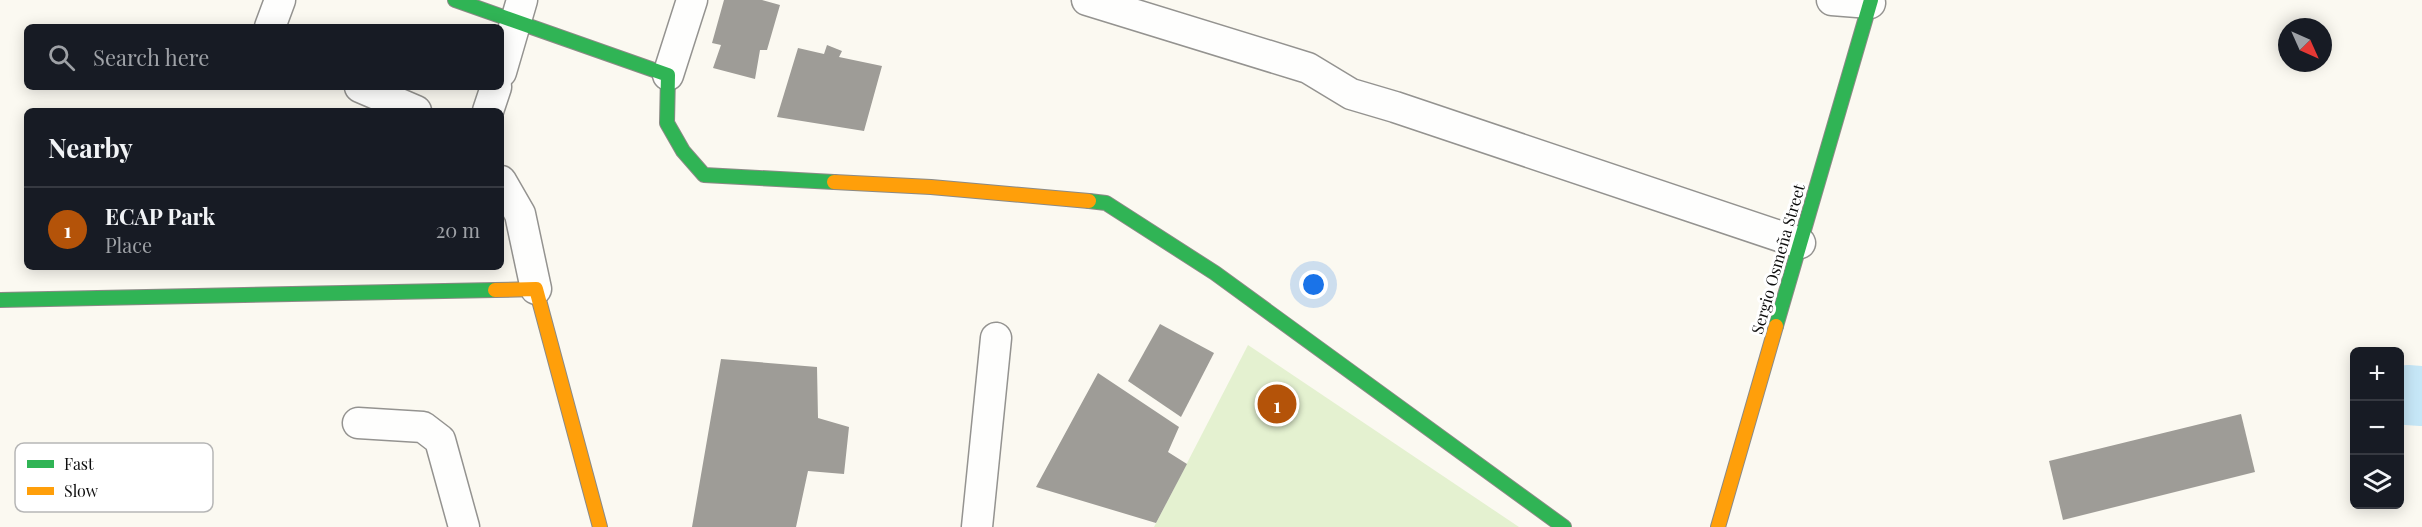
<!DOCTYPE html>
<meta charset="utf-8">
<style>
:root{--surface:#171b24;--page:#242831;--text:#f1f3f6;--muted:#9ea1a6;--line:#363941;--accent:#b45309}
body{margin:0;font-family:"Playfair Display",serif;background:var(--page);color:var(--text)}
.controls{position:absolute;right:18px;bottom:18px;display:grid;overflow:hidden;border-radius:9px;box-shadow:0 3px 15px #0003}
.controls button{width:54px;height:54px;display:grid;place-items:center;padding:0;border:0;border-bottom:2px solid var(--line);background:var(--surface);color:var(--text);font:30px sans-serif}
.compass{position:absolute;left:2278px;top:18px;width:54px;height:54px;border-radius:50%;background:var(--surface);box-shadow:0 3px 15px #0003;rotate:135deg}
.you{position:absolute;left:1314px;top:285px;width:21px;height:21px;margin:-15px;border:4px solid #fff;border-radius:50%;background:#1a73e8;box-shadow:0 0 0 9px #1a73e833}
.badge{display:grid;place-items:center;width:39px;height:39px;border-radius:50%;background:var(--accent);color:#fff;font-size:20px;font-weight:700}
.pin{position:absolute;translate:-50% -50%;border:3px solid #fff;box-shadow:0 2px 6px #0006}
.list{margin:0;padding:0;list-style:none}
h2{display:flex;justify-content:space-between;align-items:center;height:78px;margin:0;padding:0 24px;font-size:26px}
h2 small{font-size:20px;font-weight:400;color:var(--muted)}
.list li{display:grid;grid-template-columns:39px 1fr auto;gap:18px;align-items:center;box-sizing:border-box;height:84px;padding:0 24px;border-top:2px solid var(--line)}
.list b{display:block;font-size:22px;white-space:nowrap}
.list p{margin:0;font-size:20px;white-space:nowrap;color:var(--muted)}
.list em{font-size:20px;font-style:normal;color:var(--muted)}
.icon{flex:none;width:33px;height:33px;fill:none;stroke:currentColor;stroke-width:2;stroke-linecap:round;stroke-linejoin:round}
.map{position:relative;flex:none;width:2422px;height:527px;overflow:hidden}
.search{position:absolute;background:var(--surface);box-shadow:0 3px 15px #0003;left:24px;top:24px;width:480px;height:66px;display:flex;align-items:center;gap:15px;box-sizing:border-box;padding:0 21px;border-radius:9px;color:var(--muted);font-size:22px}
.panel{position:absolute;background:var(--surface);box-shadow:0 3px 15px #0003;left:24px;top:108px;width:480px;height:162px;border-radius:9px}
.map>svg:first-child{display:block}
</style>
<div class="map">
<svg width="2422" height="527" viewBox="0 0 2422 527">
<rect width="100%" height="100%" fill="#fbf9f1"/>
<path fill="#e4f1d0" d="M1248 345 1519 527H1154Z"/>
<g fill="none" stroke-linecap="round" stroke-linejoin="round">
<path stroke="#c6e7f7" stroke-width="60" d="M2407 395 2422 396"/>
</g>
<g fill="#9e9c97">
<path d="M724 0H762L780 5 767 50H760L755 79 713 68 721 45 712 43Z"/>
<path d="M827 45 842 51 839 57 882 66 864 131 777 117 798 48 824 54Z"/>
<path d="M1160 324 1214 353 1181 417 1128 381Z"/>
<path d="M721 359 817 367 818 418 849 427 844 474 808 471 796 527H692Z"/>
<path d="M1098 373 1179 427 1168 452 1187 464 1156 523 1036 487Z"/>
<path d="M2241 414 2255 472 2063 520 2049 461Z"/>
</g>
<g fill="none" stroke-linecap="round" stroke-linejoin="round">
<defs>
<g id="street">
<path d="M1087 0 1308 68 1351 94 1395 107 1800 243"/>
<path d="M1832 0 1870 3"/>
<path d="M270 27 280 0"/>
<path d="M501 72 522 0"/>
<path d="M668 75 692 0"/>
<path d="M360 87 416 111"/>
<path d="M488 111 496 87"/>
<path d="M501 181 520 214 536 289"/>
<path d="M358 423 423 427 440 440 464 527"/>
<path d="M977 527 996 338"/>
</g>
<g id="fast">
<path d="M455 0 668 75 667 123 683 151 704 175 834 182"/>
<path d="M1089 201 1106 203 1215 273 1564 527"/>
<path d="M0 300 495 290"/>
<path d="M1776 326 1871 0"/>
</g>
<g id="slow">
<path d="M834 182 931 187 1089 201"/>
<path d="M495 290 536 289 600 527"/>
<path d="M1718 527 1776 326"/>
</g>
</defs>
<use href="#street" stroke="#949390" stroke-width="33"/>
<use href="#fast" stroke="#8b8a86" stroke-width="16"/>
<use href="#slow" stroke="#8b8a86" stroke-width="16"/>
<use href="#street" stroke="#fefefd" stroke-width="30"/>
<use href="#fast" stroke="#30b455" stroke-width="14"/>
<use href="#slow" stroke="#ff9f0a" stroke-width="14"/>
</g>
<g text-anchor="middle" stroke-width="6" stroke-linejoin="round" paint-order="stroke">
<g font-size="16" fill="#0d0d0d" stroke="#fff">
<text transform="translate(1778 259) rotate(-74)" y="6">Sergio Osmeña Street</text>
</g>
</g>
<rect x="15" y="443" width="198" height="69" rx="9" fill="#fff" stroke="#b6b6b6" stroke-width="1.5"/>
<rect x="27" y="460" width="27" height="8" fill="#30b455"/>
<rect x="27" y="487" width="27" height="8" fill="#ff9f0a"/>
<g font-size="16" fill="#0d0d0d">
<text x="64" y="470">Fast</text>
<text x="64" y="497">Slow</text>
</g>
</svg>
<div class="controls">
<button>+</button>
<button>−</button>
<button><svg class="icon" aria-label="layers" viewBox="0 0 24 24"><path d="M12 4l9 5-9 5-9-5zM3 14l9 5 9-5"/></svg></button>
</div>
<svg class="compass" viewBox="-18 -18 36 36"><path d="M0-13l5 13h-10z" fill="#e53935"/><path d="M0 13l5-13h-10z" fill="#9ea1a6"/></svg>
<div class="you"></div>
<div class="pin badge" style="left:1277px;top:404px">1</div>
<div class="search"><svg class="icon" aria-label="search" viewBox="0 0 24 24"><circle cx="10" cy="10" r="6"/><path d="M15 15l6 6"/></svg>Search here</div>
<section class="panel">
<h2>Nearby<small></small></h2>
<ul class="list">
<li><span class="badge">1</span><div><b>ECAP Park</b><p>Place</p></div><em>20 m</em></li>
</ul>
</section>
</div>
